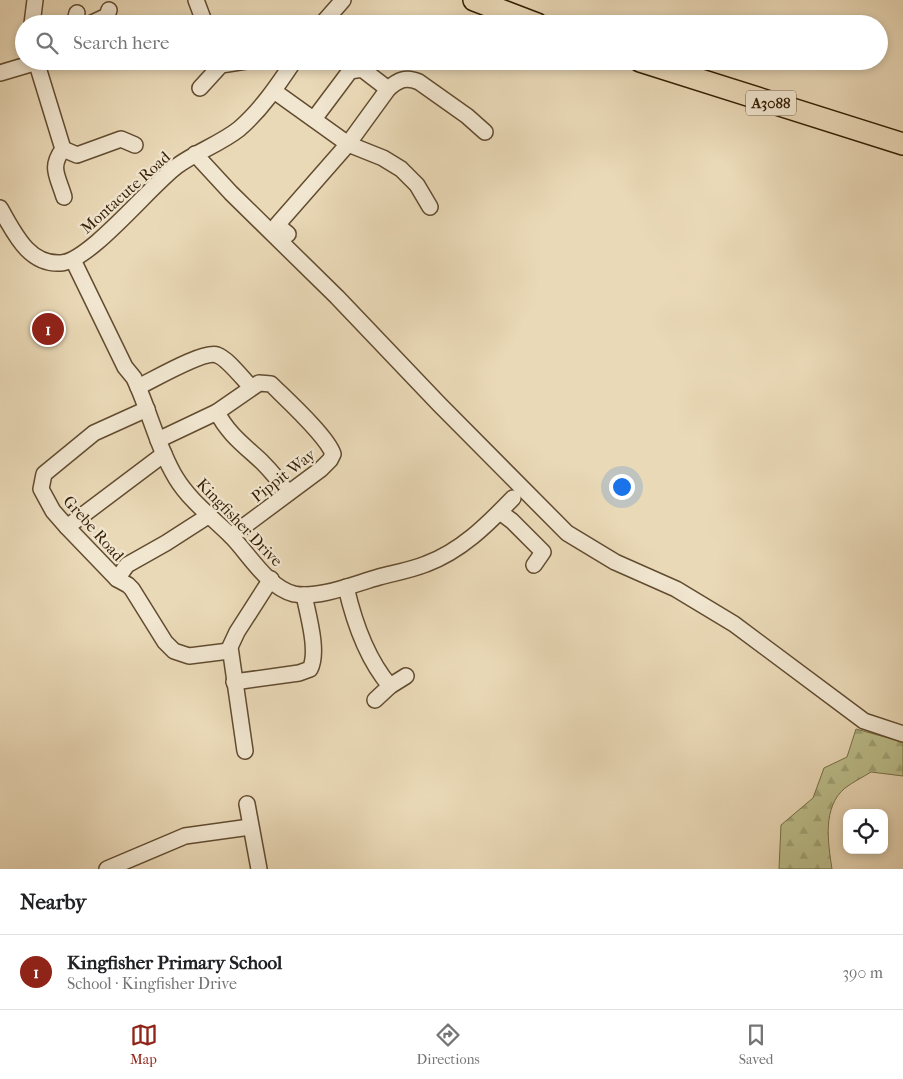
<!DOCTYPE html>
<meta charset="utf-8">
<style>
:root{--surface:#fff;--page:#f2f2f2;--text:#202124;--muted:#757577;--line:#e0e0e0;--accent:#8f2418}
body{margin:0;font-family:"IM FELL French Canon",serif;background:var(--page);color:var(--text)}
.controls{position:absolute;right:15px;bottom:15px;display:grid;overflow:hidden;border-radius:10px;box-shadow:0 2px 8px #0003}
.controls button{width:45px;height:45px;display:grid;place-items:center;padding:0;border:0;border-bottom:1px solid var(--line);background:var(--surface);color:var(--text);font:25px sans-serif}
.you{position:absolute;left:621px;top:486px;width:18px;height:18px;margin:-12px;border:4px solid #fff;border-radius:50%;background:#1a73e8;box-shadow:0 0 0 8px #1a73e833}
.badge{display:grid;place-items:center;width:32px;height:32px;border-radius:50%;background:var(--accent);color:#fff;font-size:16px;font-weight:700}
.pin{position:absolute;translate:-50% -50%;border:2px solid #fff;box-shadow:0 1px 5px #0006}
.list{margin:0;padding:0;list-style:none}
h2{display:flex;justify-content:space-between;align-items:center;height:65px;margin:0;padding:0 20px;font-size:21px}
h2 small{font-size:16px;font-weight:400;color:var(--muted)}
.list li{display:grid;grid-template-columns:32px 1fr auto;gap:15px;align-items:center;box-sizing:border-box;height:75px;padding:0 20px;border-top:1px solid var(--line)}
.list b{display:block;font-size:19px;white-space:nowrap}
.list p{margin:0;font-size:16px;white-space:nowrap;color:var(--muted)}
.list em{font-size:16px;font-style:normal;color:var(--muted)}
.icon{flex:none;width:28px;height:28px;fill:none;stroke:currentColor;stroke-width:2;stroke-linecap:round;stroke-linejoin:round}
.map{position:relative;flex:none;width:903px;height:869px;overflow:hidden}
.search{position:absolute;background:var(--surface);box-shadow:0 2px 8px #0003;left:15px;right:15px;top:15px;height:55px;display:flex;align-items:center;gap:12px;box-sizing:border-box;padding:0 18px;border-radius:28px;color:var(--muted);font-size:19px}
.sheet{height:140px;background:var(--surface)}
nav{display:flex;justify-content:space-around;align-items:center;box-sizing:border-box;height:70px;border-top:1px solid var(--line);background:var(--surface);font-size:14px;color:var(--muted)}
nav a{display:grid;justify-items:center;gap:2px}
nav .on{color:var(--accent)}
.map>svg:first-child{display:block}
</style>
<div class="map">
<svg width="903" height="869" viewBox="0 0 903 869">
<defs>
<pattern id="forest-firs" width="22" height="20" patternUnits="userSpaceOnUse" patternTransform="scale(1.25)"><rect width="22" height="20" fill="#bbbe8b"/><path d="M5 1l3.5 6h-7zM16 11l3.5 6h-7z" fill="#a1a376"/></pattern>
</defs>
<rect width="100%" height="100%" fill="#ead9b7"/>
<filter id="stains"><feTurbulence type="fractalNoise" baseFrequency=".004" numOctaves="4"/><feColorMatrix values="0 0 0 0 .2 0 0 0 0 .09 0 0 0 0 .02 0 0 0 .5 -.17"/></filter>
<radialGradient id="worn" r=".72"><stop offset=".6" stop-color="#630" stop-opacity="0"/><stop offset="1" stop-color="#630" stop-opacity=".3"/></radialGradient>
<path fill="url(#forest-firs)" stroke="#786e47" d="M856 729 903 742V776L871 772C863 777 853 782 845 788 822 807 828 843 832 869H779L781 825 813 798 824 768 847 757Z"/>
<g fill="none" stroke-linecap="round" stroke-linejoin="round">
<defs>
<g id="minor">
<path d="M196 0 205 24"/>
<path d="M32 24 35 0"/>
<path d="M74 24 77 13"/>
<path d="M90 24 107 16 109 10"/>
<path d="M322 24 343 0"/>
<path d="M36 61 63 149C49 168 58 176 64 197"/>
<path d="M0 73 37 62"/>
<path d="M200 88 221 65 246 61"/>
<path d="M274 91 348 144 383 158 401 169 417 185 430 207"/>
<path d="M314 119 350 71 362 69 388 89"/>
<path d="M63 149 77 155 121 139 135 145"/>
<path d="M195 154 231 193 337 297 439 404 567 533 615 562 676 589 734 624 864 721 903 734"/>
<path d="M0 208C14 232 28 265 61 263 90 261 150 186 177 166 196 152 220 144 239 129 261 110 278 85 294 61"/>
<path d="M288 234 277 225 348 144 388 89C398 80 406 76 419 82L467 116 485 132"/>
<path d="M73 260 125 367 134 378 138 387C151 417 159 450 176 478 190 501 212 517 231 536 249 554 267 587 294 594 319 599 354 584 379 577 394 573 411 570 426 564 461 551 487 525 513 498"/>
<path d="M138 387C153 380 204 350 217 355 227 358 243 379 251 387"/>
<path d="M147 409 94 433 44 474 41 489 53 511 67 527 117 579 128 585 132 589 165 642 174 651 189 656 229 651"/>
<path d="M217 412C228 434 245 446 262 462 272 472 280 482 288 493"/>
<path d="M158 440 217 412 259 383 271 384C286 399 327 436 333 454L330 460 321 469 231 536"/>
<path d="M500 512 512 521 543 552 534 565"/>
<path d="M67 527 164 454"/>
<path d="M117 579 127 565 166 543 208 516"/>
<path d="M346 587C354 622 366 658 390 686"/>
<path d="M234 682 299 673 310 669C319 652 308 615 304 595"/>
<path d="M375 700 390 686 406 676"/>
<path d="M245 751 230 647 237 632 271 579"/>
<path d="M247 804 259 869"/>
<path d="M107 869 185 836 250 827"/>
</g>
<g id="highway">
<path d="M474 0 537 24"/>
<path d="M640 61 903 144"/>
</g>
</defs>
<use href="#minor" stroke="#624c30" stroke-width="18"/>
<use href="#highway" stroke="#341d03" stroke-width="24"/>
<use href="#minor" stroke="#f1e6d0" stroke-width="15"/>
<use href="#highway" stroke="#ead9b7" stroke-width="21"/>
</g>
<g text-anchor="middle" stroke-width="4.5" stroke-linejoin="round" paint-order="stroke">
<rect fill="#f1e6d0" stroke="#6d5940" stroke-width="1" x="746" y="90.5" width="50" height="25" rx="4"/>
<g font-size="15" font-weight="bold" fill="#341d03">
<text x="771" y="108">A3088</text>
</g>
<g font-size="16" fill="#341d03" stroke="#f1e6d0">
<text transform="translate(125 192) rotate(-42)" y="6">Montacute Road</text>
<text transform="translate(283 475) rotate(-38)" y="6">Pippit Way</text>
<text transform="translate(240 522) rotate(46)" y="6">Kingfisher Drive</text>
<text transform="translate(94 528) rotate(48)" y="6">Grebe Road</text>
</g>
</g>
<rect width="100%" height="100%" filter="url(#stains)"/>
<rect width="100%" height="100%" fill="url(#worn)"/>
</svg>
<div class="controls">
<button><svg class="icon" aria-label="locate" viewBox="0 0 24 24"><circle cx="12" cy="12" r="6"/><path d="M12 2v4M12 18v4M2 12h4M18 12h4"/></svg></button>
</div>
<div class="you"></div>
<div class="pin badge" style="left:48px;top:329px">1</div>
<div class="search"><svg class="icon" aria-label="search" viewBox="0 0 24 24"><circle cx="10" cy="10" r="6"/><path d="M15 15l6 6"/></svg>Search here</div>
</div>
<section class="sheet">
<h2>Nearby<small></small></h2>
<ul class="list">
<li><span class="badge">1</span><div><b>Kingfisher Primary School</b><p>School · Kingfisher Drive</p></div><em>390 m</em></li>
</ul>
</section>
<nav>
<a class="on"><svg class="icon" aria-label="map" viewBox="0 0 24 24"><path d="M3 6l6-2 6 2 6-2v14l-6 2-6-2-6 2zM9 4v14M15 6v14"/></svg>Map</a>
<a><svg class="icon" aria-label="directions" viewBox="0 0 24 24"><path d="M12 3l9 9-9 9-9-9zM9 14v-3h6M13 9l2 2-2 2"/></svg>Directions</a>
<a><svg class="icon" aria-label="saved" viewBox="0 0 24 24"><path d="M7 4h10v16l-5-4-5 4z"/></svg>Saved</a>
</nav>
